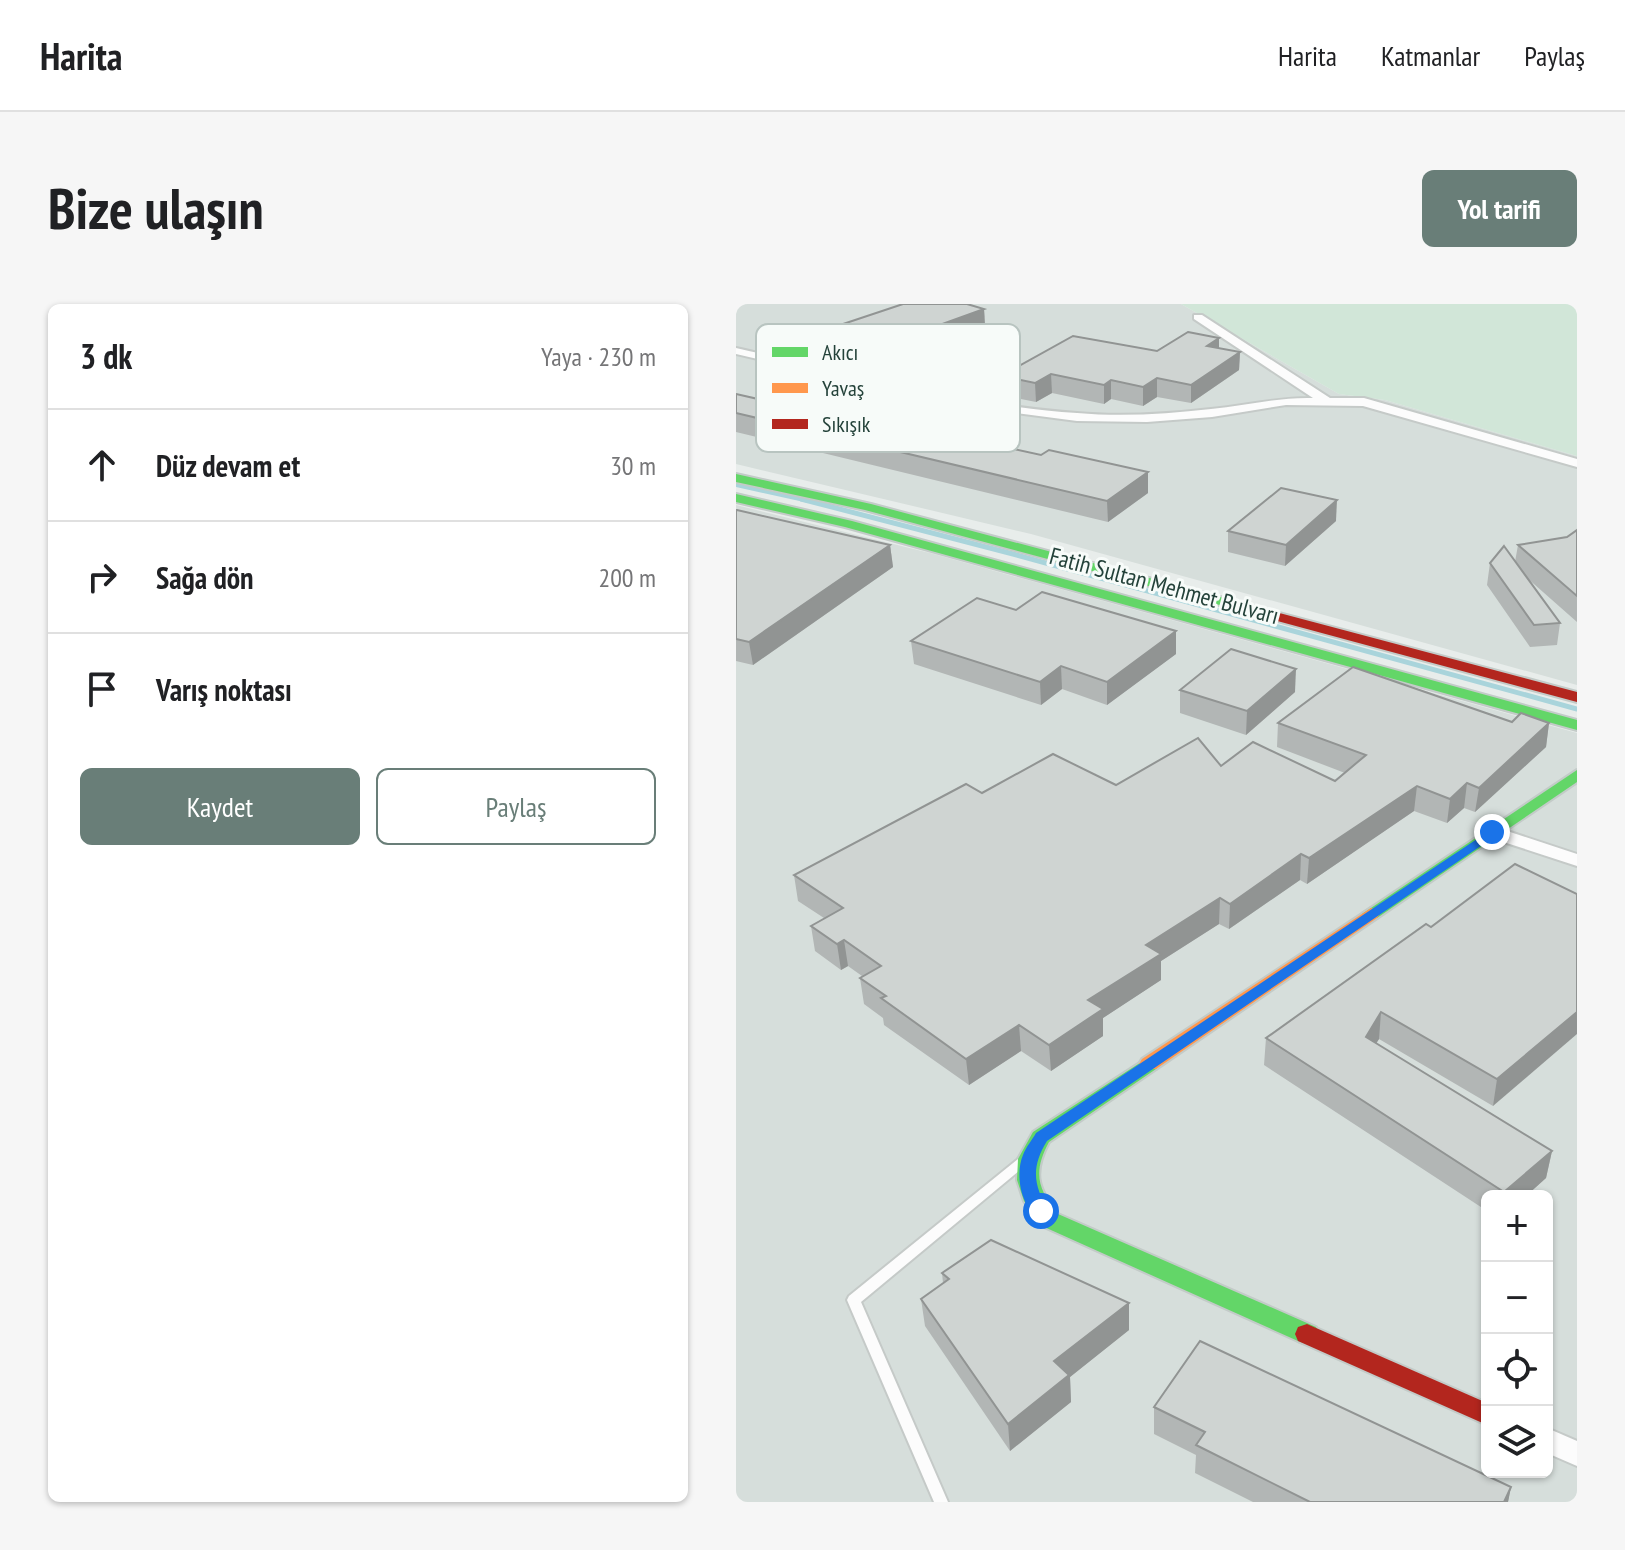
<!DOCTYPE html>
<html lang="tr">
<meta charset="utf-8">
<style>
:root{--surface:#fff;--page:#f6f6f6;--text:#202124;--muted:#757577;--line:#e0e0e0;--accent:#697e78}
body{margin:0;font-family:"PT Sans Narrow",sans-serif;background:var(--page);color:var(--text)}
.controls{position:absolute;right:24px;bottom:24px;display:grid;overflow:hidden;border-radius:12px;box-shadow:0 2px 6px #0004}
.controls button{width:72px;height:72px;display:grid;place-items:center;padding:0;border:0;border-bottom:2px solid var(--line);background:var(--surface);color:var(--text);font:40px sans-serif}
.stop{position:absolute;width:24px;height:24px;margin:-18px;border:6px solid #1a73e8;border-radius:50%;background:#fff}
.stop.end{background:#1a73e8;border-color:#fff;box-shadow:0 2px 8px #0008}
.list{margin:0;padding:0;list-style:none}
h2{display:flex;justify-content:space-between;align-items:center;height:104px;margin:0;padding:0 32px;font-size:34px}
h2 small{font-size:26px;font-weight:400;color:var(--muted)}
.list li{display:grid;grid-template-columns:52px 1fr auto;gap:24px;align-items:center;box-sizing:border-box;height:112px;padding:0 32px;border-top:2px solid var(--line)}
.list b{display:block;font-size:30px;white-space:nowrap}
.list em{font-size:26px;font-style:normal;color:var(--muted)}
.actions{display:flex;gap:16px;padding:24px 32px}
.actions a{flex:1;padding:18px 0;border:2px solid var(--accent);border-radius:12px;text-align:center;font-size:28px;color:var(--accent)}
.actions .main{background:var(--accent);color:#fff}
.icon{flex:none;width:44px;height:44px;fill:none;stroke:currentColor;stroke-width:2;stroke-linecap:round;stroke-linejoin:round}
.map{position:relative;flex:none;width:841px;height:1198px;overflow:hidden;border-radius:12px}
header{display:flex;align-items:center;gap:48px;box-sizing:border-box;height:112px;padding:0 40px;background:var(--surface);border-bottom:2px solid var(--line)}
header strong{font-size:38px}
nav{display:flex;gap:44px;margin-inline-start:auto;font-size:28px}
.intro{display:flex;align-items:center;justify-content:space-between;box-sizing:border-box;height:192px;padding:0 48px}
h1{margin:0;font-size:56px}
.button{padding:20px 36px;border-radius:12px;background:var(--accent);color:#fff;font-size:28px;font-weight:700}
main{display:flex;gap:48px;padding:0 48px}
aside{flex:1;background:var(--surface);border-radius:12px;box-shadow:0 2px 6px #0004}
.map>svg:first-child{display:block}
</style>
<header>
<strong>Harita</strong>
<nav><a>Harita</a><a>Katmanlar</a><a>Paylaş</a></nav>
</header>
<div class="intro"><h1>Bize ulaşın</h1><a class="button">Yol tarifi</a></div>
<main>
<aside>
<h2>3 dk<small>Yaya · 230 m</small></h2>
<ul class="list">
<li><svg class="icon" aria-label="ahead" viewBox="0 0 24 24"><path d="M12 20V5M6 11l6-6 6 6"/></svg><div><b>Düz devam et</b></div><em>30 m</em></li>
<li><svg class="icon" aria-label="right" viewBox="0 0 24 24"><path d="M7 20v-9h11M14 6l5 5-5 5"/></svg><div><b>Sağa dön</b></div><em>200 m</em></li>
<li><svg class="icon" aria-label="arrive" viewBox="0 0 24 24"><path d="M6 21V4h12l-3 4 3 4H6"/></svg><div><b>Varış noktası</b></div></li>
</ul>
<div class="actions"><a class="main">Kaydet</a><a>Paylaş</a></div>
</aside>
<div class="map">
<svg width="841" height="1198" viewBox="0 0 841 1198">
<rect width="100%" height="100%" fill="#e8edeb"/>
<g fill="#d6dedb" fill-rule="evenodd">
<path d="M0 0H445L603 90 649 96 841 152V381L295 230 0 160Z"/>
<path d="M0 201 198 250 841 429V1198H0ZM751 892H811V1168H751Z"/>
</g>
<path fill="#d1e6d8" d="M445 0H841V152L649 96 603 90Z"/>
<g fill="none" stroke-linecap="round" stroke-linejoin="round">
<path stroke="#a9d4db" stroke-width="4" d="M0 181 73 197"/>
<path stroke="#a9d4db" stroke-width="5" d="M65 195 277 250 841 405"/>
<defs>
<path id="lane" d="M286 854 290 855 292 858 290 861 125 998 212 1198H198L111 996 113 992 282 855Z"/>
<g id="street">
<path d="M458 11H466L594 94H628L841 155V163L627 102 550 101 476 113 411 118 341 117 227 102 0 50V44C112 69 226 101 341 109 385 113 431 110 475 105 509 102 542 93 577 94L458 15Z"/>
<path d="M756 522 841 550V562L749 532 747 528Z"/>
<path d="M811 1124 841 1137V1162L811 1149Z"/>
</g>
<g id="fast">
<path d="M0 170 135 200 537 307 539 310 532 314 129 206 0 178Z"/>
<path d="M0 190 116 217 841 416V426L109 223 0 198Z"/>
<path d="M841 466V478L641 614H629L626 610Z"/>
<path d="M413 753 420 755 423 760 420 765 313 838C297 868 301 884 322 910L580 1023 583 1030 580 1037 571 1040 562 1037 306 922 288 897 281 876 282 855 297 828Z"/>
</g>
<path id="slow" d="M635 604 641 606 644 610 641 614 420 765H406L403 760 406 755Z"/>
<g id="jam">
<path d="M532 306 841 388V398L527 313V307Z"/>
<path d="M571 1020 751 1099V1121L562 1037 559 1030 562 1023Z"/>
</g>
</defs>
<use href="#lane" stroke="#c5cac8" stroke-width="4"/>
<use href="#street" stroke="#c5cac8" stroke-width="4"/>
<use href="#fast" stroke="#c3cbc8" stroke-width="4"/>
<use href="#slow" stroke="#c3cbc8" stroke-width="4"/>
<use href="#jam" stroke="#c3cbc8" stroke-width="4"/>
<use href="#lane" fill="#fcfcfc" fill-rule="evenodd"/>
<use href="#street" fill="#fcfcfc" fill-rule="evenodd"/>
<use href="#fast" fill="#63d668" fill-rule="evenodd"/>
<use href="#slow" fill="#ff974d" fill-rule="evenodd"/>
<use href="#jam" fill="#b3261e" fill-rule="evenodd"/>
</g>
<g fill="#b2b6b5">
<path d="M248 5 249 22 153 58 100 41 98 23Z"/>
<path d="M483 34V44L504 48 503 66 455 99 421 93 407 102 375 95 368 100 316 89 300 98 266 91 265 72 421 47Z"/>
<path d="M0 90 412 189 372 218 0 128Z"/>
<path d="M0 206 154 241 157 263 17 361 0 357Z"/>
<path d="M600 217 549 262 492 248V227Z"/>
<path d="M841 226V318L790 273 824 319 821 341 794 343 751 281 754 259 779 258 782 241 831 233Z"/>
<path d="M280 306 440 350 371 401 326 385 305 401 178 360 175 337Z"/>
<path d="M444 386 559 388 510 431 444 409Z"/>
<path d="M776 418 813 419 810 443 739 508 728 504 711 519 678 507 571 580 564 576 493 625 483 620 425 657V676L367 714V732L315 767 285 747 233 781 148 721 147 714 128 700 124 674 126 672 112 662 105 666 79 647 75 622 88 614 62 597 58 571 246 489 380 481 485 462 599 477 609 469 541 443 542 419Z"/>
<path d="M841 590 757 802 643 735 640 739 816 847 810 874 790 892H751V907L528 761 530 734 695 623Z"/>
<path d="M206 969 393 1026 334 1073 335 1098 274 1147 189 1022 185 995 207 979Z"/>
<path d="M418 1103 775 1183 772 1198H517L459 1169 460 1151 418 1130Z"/>
</g>
<g fill="#919493">
<path d="M248 5 249 22 153 58 151 40Z"/>
<path d="M483 34V52L471 42Z"/>
<path d="M504 48 503 66 455 99V81Z"/>
<path d="M315 70 316 89 300 98 299 79Z"/>
<path d="M421 74V93L407 102V83Z"/>
<path d="M375 76V95L368 100V81Z"/>
<path d="M412 168V189L372 218 371 197Z"/>
<path d="M601 196 600 217 549 262 550 241Z"/>
<path d="M154 241 157 263 17 361 13 338Z"/>
<path d="M440 327V350L371 401V378Z"/>
<path d="M325 362 326 385 305 401 304 378Z"/>
<path d="M560 365 559 388 510 431 511 407Z"/>
<path d="M813 419 810 443 739 508 743 484Z"/>
<path d="M731 479 728 504 711 519 714 495Z"/>
<path d="M681 482 678 507 571 580 573 554Z"/>
<path d="M565 550 564 576 493 625 494 600Z"/>
<path d="M484 594 483 620 425 657V676L367 714V732L315 767 313 741 352 696 410 641Z"/>
<path d="M108 636 112 662 105 666 101 640Z"/>
<path d="M645 708 643 735 628 759 630 733Z"/>
<path d="M841 708V730L757 802 761 775Z"/>
<path d="M283 721 285 747 233 781 230 755Z"/>
<path d="M816 847 810 874 790 892H767L768 888Z"/>
<path d="M393 999V1026L334 1073 335 1098 274 1147 272 1120 318 1057Z"/>
<path d="M775 1183 772 1198H768Z"/>
</g>
<g fill="#cfd4d2" stroke="#919493" stroke-width="2">
<path d="M167 0H231L248 5 151 40 98 23Z"/>
<path d="M452 28 483 34 471 42 504 48 455 81 421 74 407 83 375 76 368 81 315 70 299 79 265 72 337 32 421 47Z"/>
<path d="M0 90 228 142 238 136 305 151 313 146 412 168 371 197 0 109Z"/>
<path d="M545 184 601 196 550 241 492 227Z"/>
<path d="M0 206H1L154 241 13 338 0 335Z"/>
<path d="M841 226V292L782 241 831 233Z"/>
<path d="M768 242 824 319 798 321 754 259Z"/>
<path d="M306 288 440 327 371 378 325 362 304 378 175 337 241 294 280 306Z"/>
<path d="M495 345 560 365 511 407 444 386Z"/>
<path d="M617 363 776 418 785 409 813 419 743 484 731 479 714 495 681 482 573 554 565 550 494 600 484 594 410 641 425 650 352 696 367 705 313 741 283 721 230 755 145 694 150 692 124 674 145 662 108 636 101 640 75 622 107 604 58 571 230 480 246 489 317 450 380 481 462 434 485 462 517 438 599 477 630 451 542 419Z"/>
<path d="M779 560 841 590V708L761 775 645 708 630 733 816 847 768 888 530 734 690 620 695 623Z"/>
<path d="M255 936 393 999 318 1057 333 1071 272 1120 185 995 213 975 206 969Z"/>
<path d="M464 1037 775 1183 768 1198H574L460 1141 469 1128 418 1103Z"/>
</g>
<path fill="#1a73e8" d="M756 525 761 526V531L311 837C295 863 297 881 313 907L305 913C284 906 279 869 287 851 290 843 296 836 300 829Z"/>
<g text-anchor="middle" stroke-width="6" stroke-linejoin="round" paint-order="stroke">
<g font-size="24" fill="#24423a" stroke="#f7fbf9">
<text transform="translate(428 282) rotate(15)" y="8">Fatih Sultan Mehmet Bulvarı</text>
</g>
</g>
<rect x="20" y="20" width="264" height="128" rx="12" fill="#f7fbf9" stroke="#b8c4c0" stroke-width="2"/>
<rect x="36" y="43" width="36" height="10" fill="#63d668"/>
<rect x="36" y="79" width="36" height="10" fill="#ff974d"/>
<rect x="36" y="115" width="36" height="10" fill="#b3261e"/>
<g font-size="22" fill="#24423a">
<text x="86" y="56">Akıcı</text>
<text x="86" y="92">Yavaş</text>
<text x="86" y="128">Sıkışık</text>
</g>
</svg>
<div class="controls">
<button>+</button>
<button>−</button>
<button><svg class="icon" aria-label="locate" viewBox="0 0 24 24"><circle cx="12" cy="12" r="6"/><path d="M12 2v4M12 18v4M2 12h4M18 12h4"/></svg></button>
<button><svg class="icon" aria-label="layers" viewBox="0 0 24 24"><path d="M12 4l9 5-9 5-9-5zM3 14l9 5 9-5"/></svg></button>
</div>
<div class="stop" style="left:305px;top:907px"></div>
<div class="stop end" style="left:756px;top:528px"></div>
</div>
</main>
